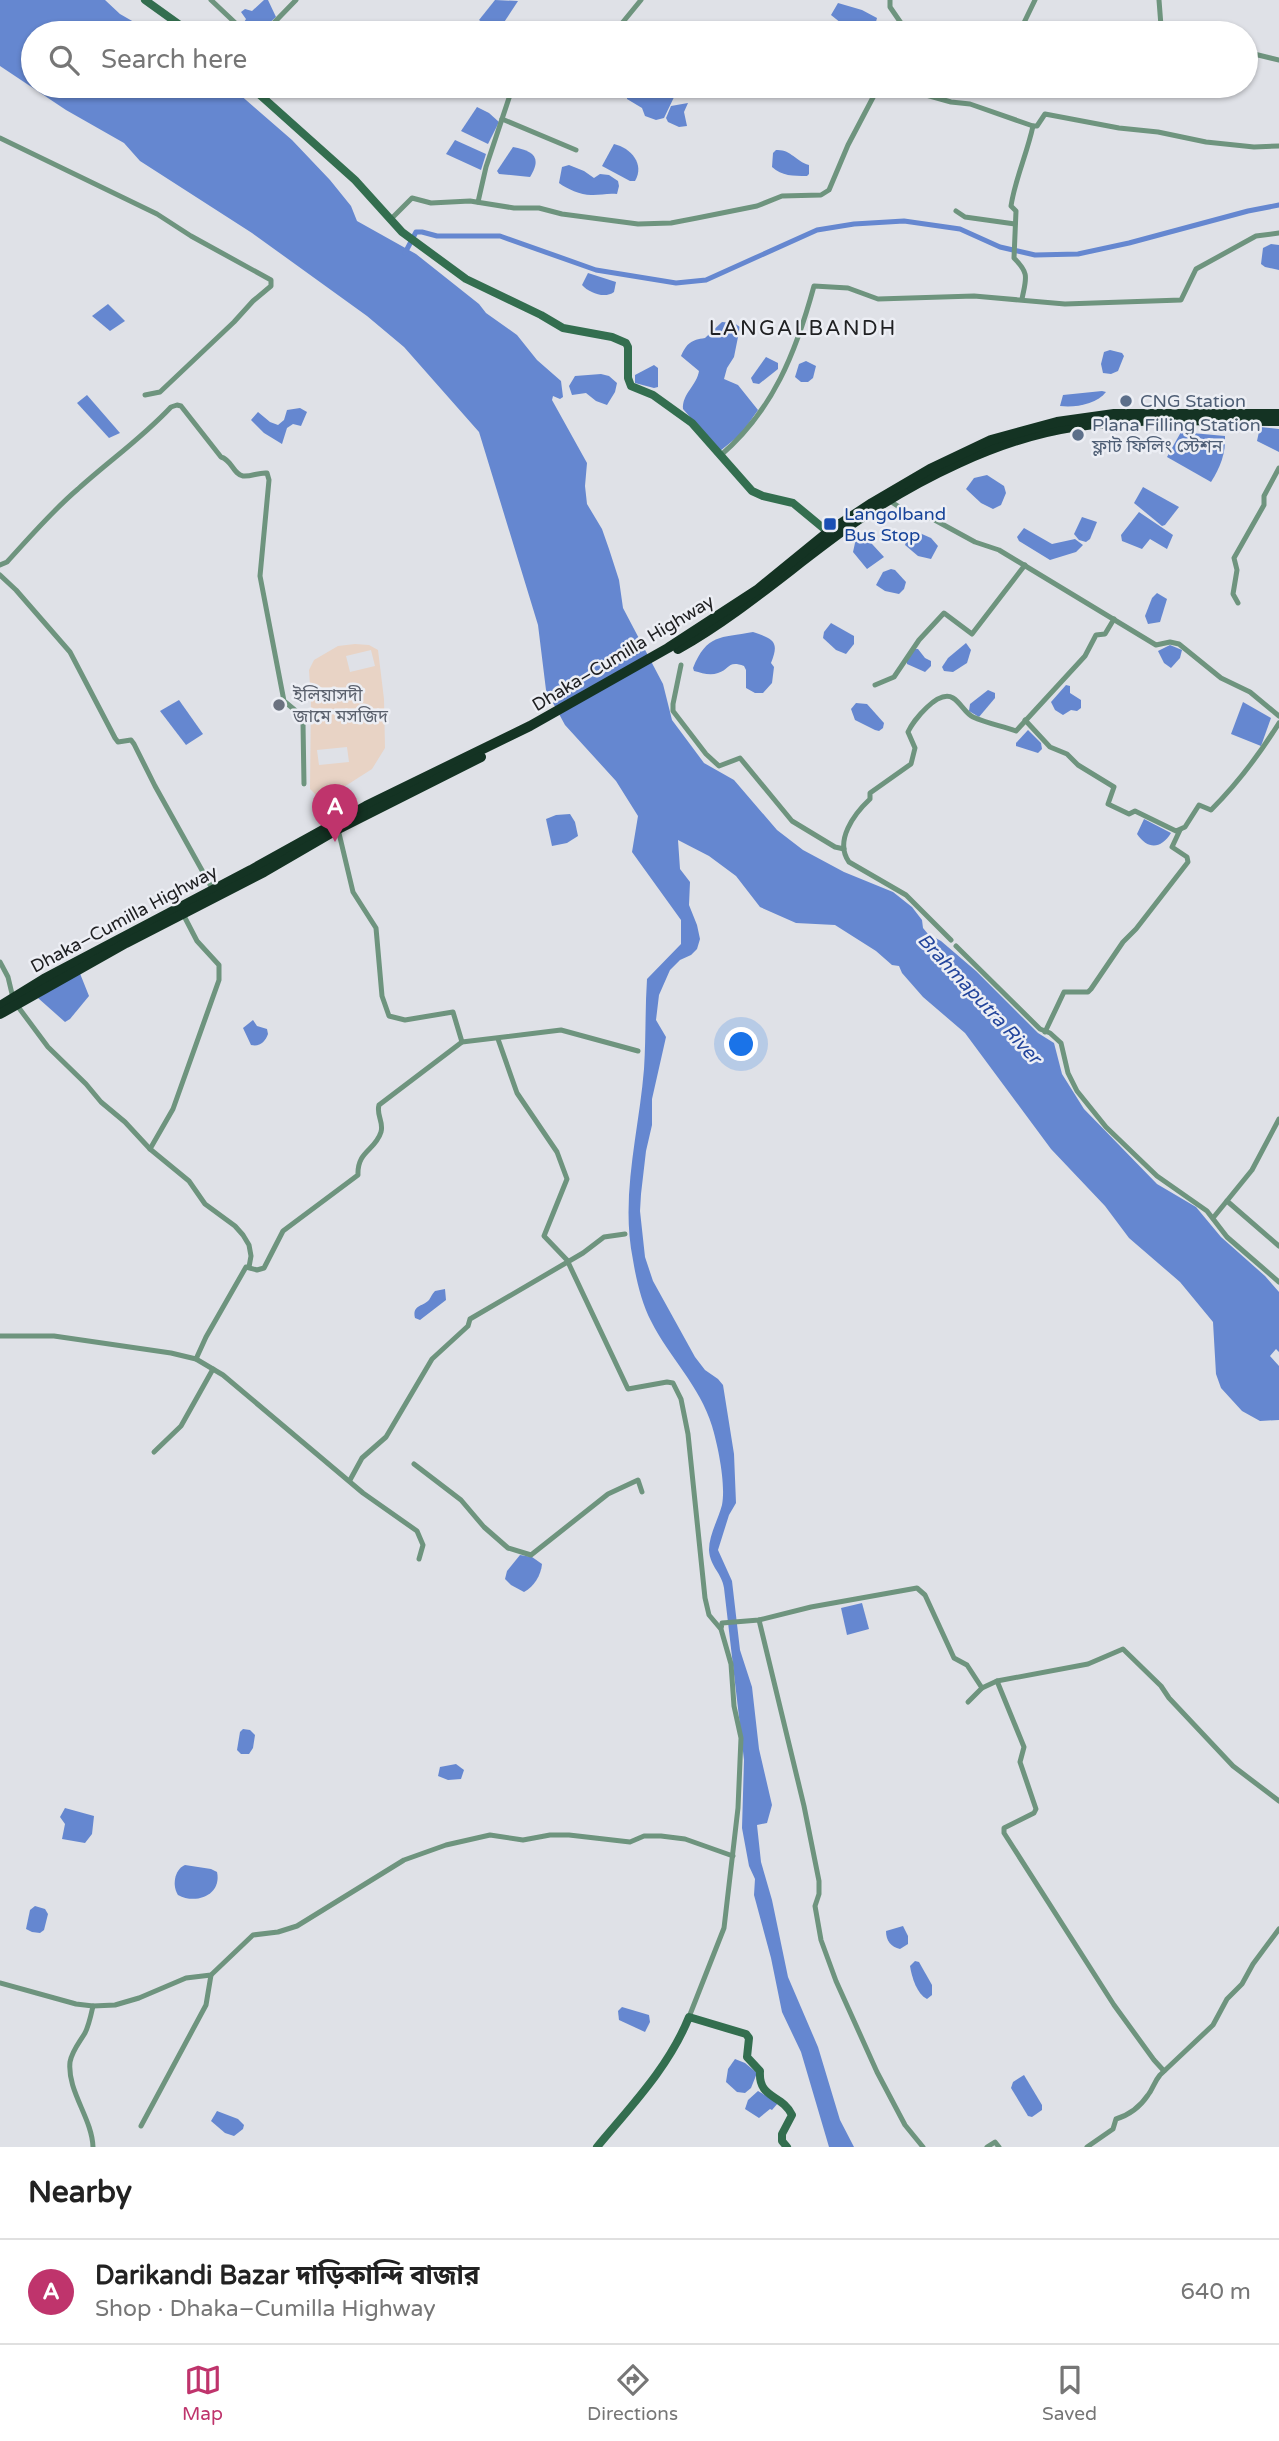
<!DOCTYPE html>
<meta charset="utf-8">
<style>
:root{--surface:#fff;--page:#f6f6f6;--text:#222;--muted:#767676;--line:#e0e0e0;--accent:#bf346c}
body{margin:0;font-family:"Varela Round","Noto Sans Bengali",sans-serif;background:var(--page);color:var(--text)}
.you{position:absolute;left:742px;top:1045px;width:24px;height:24px;margin:-18px;border:5px solid #fff;border-radius:50%;background:#1a73e8;box-shadow:0 0 0 10px #1a73e833}
.badge{display:grid;place-items:center;width:46px;height:46px;border-radius:50%;background:var(--accent);color:#fff;font-size:23px;font-weight:700}
.pin{position:absolute;translate:-50% -58px;filter:drop-shadow(0 2px 4px #0008)}
.pin::after{content:'';position:absolute;top:37px;width:24px;height:21px;background:inherit;clip-path:polygon(0 0,100% 0,50% 100%)}
.list{margin:0;padding:0;list-style:none}
h2{display:flex;justify-content:space-between;align-items:center;height:91px;margin:0;padding:0 28px;font-size:30px}
h2 small{font-size:23px;font-weight:400;color:var(--muted)}
.list li{display:grid;grid-template-columns:46px 1fr auto;gap:21px;align-items:center;box-sizing:border-box;height:105px;padding:0 28px;border-top:2px solid var(--line)}
.list b{display:block;font-size:26px;white-space:nowrap}
.list p{margin:0;font-size:23px;white-space:nowrap;color:var(--muted)}
.list em{font-size:23px;font-style:normal;color:var(--muted)}
.icon{flex:none;width:38px;height:38px;fill:none;stroke:currentColor;stroke-width:2;stroke-linecap:round;stroke-linejoin:round}
.map{position:relative;flex:none;width:1279px;height:2147px;overflow:hidden}
.search{position:absolute;background:var(--surface);box-shadow:0 2px 5px #0004;left:21px;right:21px;top:21px;height:77px;display:flex;align-items:center;gap:18px;box-sizing:border-box;padding:0 24px;border-radius:38px;color:var(--muted);font-size:26px}
.sheet{height:196px;background:var(--surface)}
nav{display:flex;justify-content:space-around;align-items:center;box-sizing:border-box;height:98px;border-top:2px solid var(--line);background:var(--surface);font-size:19px;color:var(--muted)}
nav a{display:grid;justify-items:center;gap:4px}
nav .on{color:var(--accent)}
.map>svg:first-child{display:block}
</style>
<div class="map">
<svg width="1279" height="2147" viewBox="0 0 1279 2147">
<rect width="100%" height="100%" fill="#dfe1e7"/>
<path fill="#e8d3c5" fill-rule="evenodd" d="M355 644 369 645 378 650 384 699 385 748 372 769 325 799 318 797 310 789 311 701 309 670 314 660 338 646ZM371 650 375 666 350 672 346 656ZM347 747 349 762 319 765 317 750Z"/>
<g fill="#6587d0">
<path d="M0 0H105L120 14 153 33H33V86H230L292 140 330 180 351 206 357 221 416 254 479 304 486 313 517 335 537 360 561 381 563 397 560 399 553 396 552 400 587 463 585 486 587 504 602 529 609 549 619 580 623 608 663 684 672 720 704 763 734 780 777 830 803 850 844 872 893 892 912 907 922 920 923 928 928 934 941 941 976 971 1038 1033 1054 1043 1062 1074 1084 1109 1157 1184 1196 1207 1221 1237 1265 1276 1279 1292V1352L1276 1349 1270 1356 1279 1366V1420L1260 1421 1242 1411 1221 1388 1216 1374 1213 1322 1180 1282 1129 1238 1105 1206 1051 1149 965 1033 923 997 902 973 899 966 892 965 876 951 835 925 796 923 760 907 736 876 709 856 678 840 680 869 690 882 689 905 697 925 700 939 697 949 691 955 680 960 670 970 659 995 656 1020 666 1037 652 1099V1125L646 1151 641 1194 640 1211 645 1257 653 1281 695 1357 705 1370 718 1379 723 1385 734 1454 736 1503 729 1515 718 1550 732 1581 740 1650 752 1687 759 1749 772 1805 767 1823 757 1825 761 1862 772 1900 788 1977 818 2047 840 2120 854 2147H829L801 2052 782 2012 771 1958 754 1895 755 1879 749 1866 742 1828 744 1760 724 1588C722 1573 710 1567 709 1550 709 1535 718 1520 722 1505 726 1484 718 1446 712 1426 700 1386 669 1357 651 1321 642 1304 636 1279 633 1260 620 1196 639 1132 644 1069 646 1039 645 1009 647 979L681 944V920L632 852 638 816 616 781 565 725 546 690 538 625 479 432 404 347 367 316 252 233 140 161 124 143 66 110 0 66Z"/>
<path d="M264 0H268L276 17 258 33H252L243 24 246 19 241 12 245 9 252 11Z"/>
<path d="M495 0 518 1 497 33 479 20Z"/>
<path d="M838 3 862 10 877 18 873 33H836L841 23 831 15Z"/>
<path d="M632 86H667L671 90H674L676 93 664 118 656 120 645 116 642 108 627 99V92Z"/>
<path d="M688 103 684 112 687 126 679 127 668 122 666 118 671 106Z"/>
<path d="M477 107 489 113 499 122 488 144 461 131Z"/>
<path d="M455 140 486 154 481 170 446 154Z"/>
<path d="M614 144C631 148 645 164 635 181H630L602 166Z"/>
<path d="M513 147C532 151 543 156 530 177L499 174 497 171Z"/>
<path d="M776 150C791 149 795 161 809 165V174L807 176C793 176 782 176 772 167L773 153Z"/>
<path d="M569 165 584 171 594 178 600 174 609 175 618 181 619 186 617 194C608 193 601 195 593 195 583 196 567 189 559 183L562 167Z"/>
<path d="M1271 244 1279 245V270L1265 267 1261 264 1263 248Z"/>
<path d="M588 273 616 282 614 292C605 299 589 293 582 285Z"/>
<path d="M108 304 125 321 110 331 92 316Z"/>
<path d="M722 322 734 323 740 327 734 357 727 368 724 379 738 385 758 410 741 434 720 451 683 409C682 394 697 385 699 371L681 356C687 343 691 340 705 338Z"/>
<path d="M1110 350 1122 353 1124 356 1118 371 1111 374 1103 373 1101 364 1104 352Z"/>
<path d="M766 357 778 363V369L759 384 753 383 751 378Z"/>
<path d="M806 361 816 366 813 378 808 382H801L795 377 799 364Z"/>
<path d="M654 365 658 368V387L654 388 635 383V375Z"/>
<path d="M601 374 609 376 617 383 615 392 607 405 596 401 586 393 572 395 569 386 575 376Z"/>
<path d="M1102 391 1106 392C1097 404 1075 408 1060 406L1063 395Z"/>
<path d="M87 395 120 433 109 438 77 403Z"/>
<path d="M300 408 307 412 301 426 293 424 287 428 282 444 264 433 251 420 258 412 270 422 278 425 284 420 287 410Z"/>
<path d="M1260 427 1279 429V452L1257 441Z"/>
<path d="M1181 432 1225 436C1226 453 1220 468 1211 482L1167 457Z"/>
<path d="M987 475 1004 486 1006 493 1001 505 993 509 981 503 966 489 974 478Z"/>
<path d="M1143 487 1179 507 1165 525 1162 526 1134 503Z"/>
<path d="M1139 512 1173 535 1167 549 1150 539 1142 549 1122 541 1121 535Z"/>
<path d="M1082 517 1097 522 1090 539 1086 542 1079 540 1074 534Z"/>
<path d="M1024 528 1052 544 1075 539 1083 545 1076 552 1050 560 1019 541 1017 537Z"/>
<path d="M915 531 931 538 938 546 931 559 918 556 905 545 909 534Z"/>
<path d="M861 532 884 557 867 569 853 552 855 543 854 537Z"/>
<path d="M891 569 895 570 906 582 904 589 899 594 885 591 876 585 883 572Z"/>
<path d="M1157 593 1167 599 1160 622 1148 624 1145 616 1152 598Z"/>
<path d="M831 623 854 636V644L846 654 836 650 823 638 824 632Z"/>
<path d="M753 632C773 639 780 641 771 663L774 667 772 683 763 693H755L746 688V670L744 666C727 660 730 670 718 673 710 676 702 673 694 671L693 668C707 634 720 638 753 632Z"/>
<path d="M966 643 971 650 967 663 953 672 944 671 942 667 948 658Z"/>
<path d="M1170 645 1182 650 1180 658 1171 668 1164 663 1158 651Z"/>
<path d="M914 649H918L925 658 931 661V666L925 672 907 664V659Z"/>
<path d="M1066 685 1070 686V693L1081 700V708L1077 711 1071 710 1063 715 1055 710 1051 702Z"/>
<path d="M988 690 995 693V698L979 717 969 711 970 704Z"/>
<path d="M179 700 203 734 186 745 160 711Z"/>
<path d="M1243 702 1271 718 1261 746 1231 734Z"/>
<path d="M856 703 867 704 884 723 883 728 879 731 875 730 855 720 851 709Z"/>
<path d="M1028 730 1041 743 1042 749 1038 753 1016 746V743Z"/>
<path d="M570 814 575 822 578 836 567 843 552 846 546 819 556 815Z"/>
<path d="M1144 819 1171 833C1161 849 1148 850 1137 834Z"/>
<path d="M79 971 89 996 70 1019 65 1022 38 998Z"/>
<path d="M253 1020 257 1026 267 1029 268 1034C265 1042 260 1047 251 1045L243 1028Z"/>
<path d="M445 1289 446 1300 420 1320 415 1318C412 1305 422 1307 429 1300 431 1297 432 1294 435 1291Z"/>
<path d="M520 1555 532 1557 542 1564C541 1575 534 1587 524 1592L511 1585 505 1579 507 1571Z"/>
<path d="M862 1603 869 1629 847 1635 841 1608Z"/>
<path d="M243 1729 250 1730 255 1735 253 1748 249 1754H241L237 1750 240 1732Z"/>
<path d="M456 1764 464 1770 461 1779 448 1780 438 1776 440 1767Z"/>
<path d="M65 1808 94 1816 92 1834 85 1843 62 1839 65 1824 60 1817Z"/>
<path d="M185 1865 211 1869 217 1872C222 1895 196 1905 178 1895 172 1886 174 1870 185 1865Z"/>
<path d="M35 1906 45 1909 48 1914 44 1930 40 1933 32 1932 26 1929 30 1910Z"/>
<path d="M903 1926 908 1936V1944L900 1949C891 1947 886 1941 886 1931Z"/>
<path d="M915 1961 919 1962 932 1985V1995L927 1999C917 1994 912 1978 910 1966Z"/>
<path d="M622 2007 649 2015 650 2022 645 2032 619 2020 618 2011Z"/>
<path d="M735 2059 745 2063 757 2073 751 2088 745 2093 737 2092 726 2082 728 2069Z"/>
<path d="M1024 2075 1042 2105V2110L1032 2117 1028 2116 1011 2088 1013 2082Z"/>
<path d="M758 2091 778 2103 772 2110 770 2109 759 2118 745 2109 748 2100Z"/>
<path d="M217 2111 238 2119 244 2125 243 2129 234 2136 225 2133 211 2121Z"/>
</g>
<g fill="none" stroke-linecap="round" stroke-linejoin="round">
<path stroke="#6587d0" stroke-width="5" d="M405 253 416 232H422L437 236H500L596 270 676 283 706 280 817 230 854 224 904 221 960 229 1000 247 1035 255 1078 254 1129 243 1248 211 1279 205"/>
<g stroke="#6e947e" stroke-width="5">
<path d="M211 0 246 33"/>
<path d="M890 0V7L901 23 897 33"/>
<path d="M1159 0 1161 26 1173 33"/>
<path d="M264 33 296 0"/>
<path d="M614 33 641 0"/>
<path d="M1019 33 1035 0"/>
<path d="M1246 52 1279 60"/>
<path d="M557 86H566"/>
<path d="M894 86 951 102 970 104 1033 126H1037L1045 114 1119 128 1158 132 1206 142 1254 147 1279 146"/>
<path d="M502 119 576 150"/>
<path d="M0 138 157 214 191 236 271 280V286L253 301 234 322 160 392 145 395"/>
<path d="M478 202 486 167 513 86"/>
<path d="M956 211 965 217 1015 224"/>
<path d="M390 220 412 198 431 203 470 201 514 208H539L562 214 638 224 671 223 697 218 757 206 782 196 821 195 829 190 848 145 879 86"/>
<path d="M1022 299C1026 278 1030 274 1014 258L1016 211 1011 206C1015 179 1027 154 1033 126"/>
<path d="M720 456C773 411 796 352 814 286L848 288 878 299 974 296 1065 304 1181 300 1196 269 1256 236 1279 233"/>
<path d="M890 501 913 516 931 518 975 542 999 550 1156 645 1170 642 1179 644 1221 678 1250 692 1279 716"/>
<path d="M0 565 7 562C30 537 52 511 78 489 110 460 141 439 171 407L177 405 181 406 221 457C232 460 233 474 243 476 251 477 259 472 267 473L269 480 260 576 284 701 296 711 303 723 304 784"/>
<path d="M0 575 16 590 70 652 115 738 118 742 131 740 134 744 155 786 213 890"/>
<path d="M1238 603 1233 594 1237 570 1234 558 1264 505V496L1279 468"/>
<path d="M681 665 673 704V711L706 754 719 766 740 758 792 821 835 847 844 849"/>
<path d="M875 685 894 677 919 640 944 613 972 634 1025 565"/>
<path d="M1025 720 1050 747 1067 754 1078 765 1114 787 1108 804 1129 814 1135 811 1176 831 1185 827 1199 805 1211 810C1238 783 1259 755 1279 723"/>
<path d="M338 829 353 892 376 928 382 996 389 1016 405 1020 453 1012 462 1042"/>
<path d="M951 940 906 895 849 862C834 841 854 814 870 799V793L911 764 915 748 908 732C913 721 938 689 953 698 961 703 965 713 973 717 986 723 1002 726 1016 731L1085 656 1096 635 1105 634 1114 619"/>
<path d="M956 946 1040 1029 1050 1033 1061 1043 1068 1073 1077 1091 1106 1127 1157 1176 1207 1211 1227 1237 1279 1282"/>
<path d="M0 962 8 977 13 998"/>
<path d="M16 1004 48 1047 86 1084 101 1102 125 1122 150 1149 189 1181 205 1204 235 1226 243 1235 249 1245 251 1256 249 1267"/>
<path d="M1045 1032 1064 992H1088L1091 989 1123 942 1136 929 1188 862 1187 857 1172 847 1180 830"/>
<path d="M498 1039 517 1093 557 1152 567 1179 544 1236 567 1260 628 1389 667 1382 673 1383 681 1399 688 1434 705 1598 709 1615 720 1628"/>
<path d="M150 1149 173 1109 219 980V965L197 941 183 914"/>
<path d="M1227 1201 1279 1246"/>
<path d="M1213 1218 1252 1170 1279 1119"/>
<path d="M0 1336H54L171 1353 196 1359 223 1375 363 1493 417 1531 423 1545 419 1559"/>
<path d="M196 1359 206 1337 246 1267 257 1270 264 1268 283 1231 358 1175C357 1151 375 1151 381 1132 384 1122 376 1115 379 1105L462 1042 561 1030 638 1051"/>
<path d="M154 1452 181 1426 213 1369"/>
<path d="M414 1464 461 1500 484 1527 508 1548 531 1555 608 1494 638 1480 642 1492"/>
<path d="M350 1480 362 1458 386 1437 432 1359 468 1326 470 1319 583 1253 604 1237 625 1234"/>
<path d="M759 1620 804 1806 819 1881V1894L815 1906 821 1940 836 1981 877 2072 905 2125 923 2147"/>
<path d="M997 1681 1024 1747 1020 1762 1036 1809 1034 1813 1004 1828V1833L1114 2005 1154 2060 1164 2071"/>
<path d="M968 1702 982 1688"/>
<path d="M0 1983 76 2004 93 2006 115 2005 139 1998 186 1978 211 1975 253 1935 278 1932 297 1926 404 1860 446 1845 490 1835 523 1840 550 1835H569L630 1842 644 1836H661L685 1839 733 1856"/>
<path d="M93 2006C91 2015 89 2025 85 2033 79 2043 72 2051 70 2062 67 2091 92 2118 93 2147"/>
<path d="M689 2017 724 1928 738 1808 741 1738 734 1706 731 1664 721 1629 722 1623 759 1620 811 1607 917 1588 925 1595 954 1658 967 1665 982 1688 997 1681 1088 1664 1123 1649 1161 1686 1169 1698 1233 1766 1279 1801"/>
<path d="M141 2126 206 2005 211 1975"/>
<path d="M987 2147 995 2142 999 2147"/>
<path d="M1087 2147 1113 2129 1116 2119C1129 2115 1140 2107 1148 2095 1153 2089 1154 2082 1160 2075L1213 2025 1227 1999 1242 1984 1253 1964 1279 1929"/>
</g>
<g stroke="#336e4f" stroke-width="8">
<path d="M145 0 191 33"/>
<path d="M250 86 355 180 402 232 466 279 541 315 563 328 612 337 626 343 628 347V378L631 386 653 395 692 423 752 491 763 496 793 503 828 532"/>
<path d="M597 2147C631 2106 669 2067 689 2017L746 2034 749 2038 747 2057 760 2071C758 2099 782 2094 792 2115L782 2134V2141L787 2147"/>
</g>
<g stroke="#143323" stroke-width="10">
<path d="M678 649C742 613 795 564 855 522 915 480 999 438 1072 427 1140 417 1210 421 1279 421"/>
<path d="M0 1006 44 979 251 870 366 806 530 726 668 648 757 590 828 532 872 503 930 469 991 440 1057 422 1114 414H1279"/>
<path d="M0 1014 126 943 264 872 338 829 481 757"/>
</g>
</g>
<g fill="#5c6f8a" stroke="#eceef4" stroke-width="2.5">
<circle cx="1126" cy="401" r="7"/>
<circle cx="1078" cy="435" r="7"/>
</g>
<rect fill="#1a4fb4" stroke="#eceef4" stroke-width="2.5" x="823" y="517" width="14" height="14" rx="3.5"/>
<circle fill="#6b7280" stroke="#eceef4" stroke-width="2.5" cx="279" cy="705" r="7"/>
<g text-anchor="middle" stroke-width="5" stroke-linejoin="round" paint-order="stroke">
<g font-size="18" fill="#4e5e75" stroke="#eceef4" text-anchor="start">
<text x="1140" y="407">CNG Station</text>
<text x="1092" y="431">Plana Filling Station<tspan x="1092" dy="21">ফ্লাট ফিলিং স্টেশন</tspan></text>
</g>
<g font-size="18" fill="#164399" stroke="#eceef4" text-anchor="start">
<text x="844" y="520">Langolband<tspan x="844" dy="21">Bus Stop</tspan></text>
</g>
<g font-size="18" fill="#202123" stroke="#eceef4">
<text transform="translate(623 653) rotate(-31)" y="6">Dhaka–Cumilla Highway</text>
<text transform="translate(124 919) rotate(-28)" y="6">Dhaka–Cumilla Highway</text>
</g>
<g font-size="18" fill="#5b616d" stroke="#eceef4" text-anchor="start">
<text x="293" y="701">ইলিয়াসদী<tspan x="293" dy="21">জামে মসজিদ</tspan></text>
</g>
<g font-size="19" font-style="italic" fill="#23459c" stroke="#eceef4">
<text transform="translate(980 998) rotate(47)" y="7">Brahmaputra River</text>
</g>
<g font-size="21" letter-spacing="2" fill="#202123" stroke="#eceef4">
<text x="803" y="335">LANGALBANDH</text>
</g>
</g>
</svg>
<div class="you"></div>
<div class="pin badge" style="left:335px;top:842px">A</div>
<div class="search"><svg class="icon" aria-label="search" viewBox="0 0 24 24"><circle cx="10" cy="10" r="6"/><path d="M15 15l6 6"/></svg>Search here</div>
</div>
<section class="sheet">
<h2>Nearby<small></small></h2>
<ul class="list">
<li><span class="badge">A</span><div><b>Darikandi Bazar দাড়িকান্দি বাজার</b><p>Shop · Dhaka–Cumilla Highway</p></div><em>640 m</em></li>
</ul>
</section>
<nav>
<a class="on"><svg class="icon" aria-label="map" viewBox="0 0 24 24"><path d="M3 6l6-2 6 2 6-2v14l-6 2-6-2-6 2zM9 4v14M15 6v14"/></svg>Map</a>
<a><svg class="icon" aria-label="directions" viewBox="0 0 24 24"><path d="M12 3l9 9-9 9-9-9zM9 14v-3h6M13 9l2 2-2 2"/></svg>Directions</a>
<a><svg class="icon" aria-label="saved" viewBox="0 0 24 24"><path d="M7 4h10v16l-5-4-5 4z"/></svg>Saved</a>
</nav>
